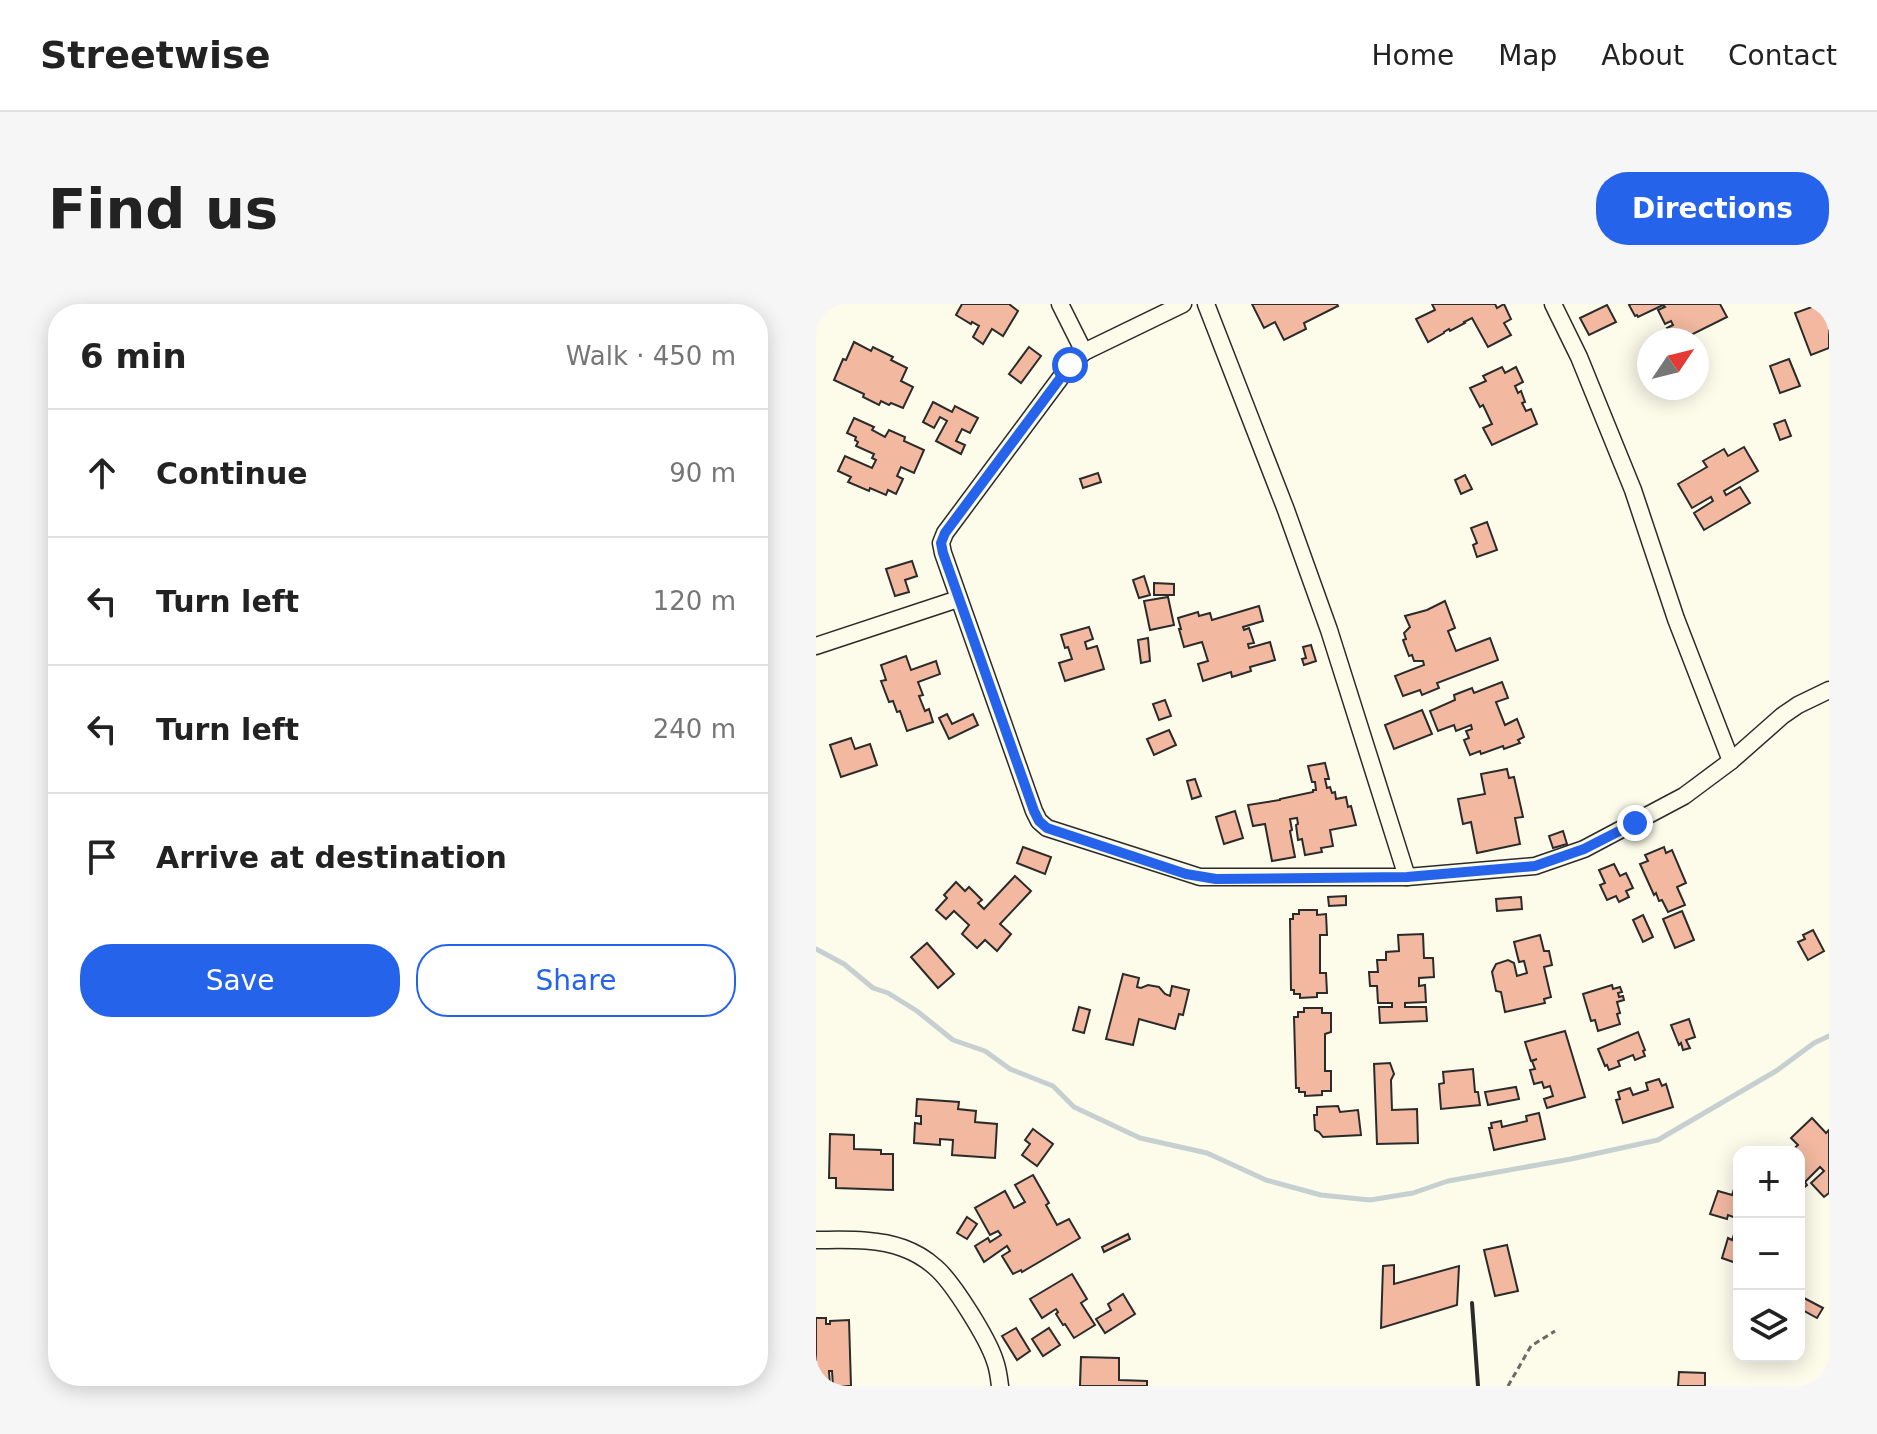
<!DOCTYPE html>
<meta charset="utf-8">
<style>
:root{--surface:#fff;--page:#f6f6f6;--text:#222;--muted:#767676;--line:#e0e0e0;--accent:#2563eb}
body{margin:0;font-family:"DejaVu Sans",sans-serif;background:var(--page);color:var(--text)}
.controls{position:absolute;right:24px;bottom:24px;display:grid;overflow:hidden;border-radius:16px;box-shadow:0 4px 20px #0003}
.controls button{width:72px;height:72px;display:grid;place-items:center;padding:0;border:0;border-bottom:2px solid var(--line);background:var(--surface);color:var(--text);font:40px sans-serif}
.compass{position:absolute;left:821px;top:24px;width:72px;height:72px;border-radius:50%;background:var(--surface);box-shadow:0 4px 20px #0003;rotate:55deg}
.stop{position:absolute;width:24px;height:24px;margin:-18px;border:6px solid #2563eb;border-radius:50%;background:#fff}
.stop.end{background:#2563eb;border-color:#fff;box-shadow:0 2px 8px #0008}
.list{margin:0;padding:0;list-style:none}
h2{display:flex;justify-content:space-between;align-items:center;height:104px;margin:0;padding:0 32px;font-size:34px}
h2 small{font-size:26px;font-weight:400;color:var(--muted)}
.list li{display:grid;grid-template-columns:52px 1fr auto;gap:24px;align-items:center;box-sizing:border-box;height:128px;padding:0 32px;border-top:2px solid var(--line)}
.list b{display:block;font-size:30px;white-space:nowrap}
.list em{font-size:26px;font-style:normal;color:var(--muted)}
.actions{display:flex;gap:16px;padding:24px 32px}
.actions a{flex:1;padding:18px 0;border:2px solid var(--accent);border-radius:32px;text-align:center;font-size:28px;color:var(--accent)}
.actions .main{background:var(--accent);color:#fff}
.icon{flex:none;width:44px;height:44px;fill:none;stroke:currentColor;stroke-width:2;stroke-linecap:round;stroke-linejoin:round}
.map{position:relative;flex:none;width:1013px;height:1082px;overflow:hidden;border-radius:32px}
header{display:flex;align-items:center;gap:48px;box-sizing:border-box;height:112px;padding:0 40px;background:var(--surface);border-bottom:2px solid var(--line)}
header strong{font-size:38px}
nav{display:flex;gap:44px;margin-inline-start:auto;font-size:28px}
.intro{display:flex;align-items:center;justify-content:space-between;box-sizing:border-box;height:192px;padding:0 48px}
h1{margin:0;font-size:56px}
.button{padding:20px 36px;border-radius:32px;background:var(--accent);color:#fff;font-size:28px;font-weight:700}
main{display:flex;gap:48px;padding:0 48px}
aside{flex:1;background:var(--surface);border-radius:32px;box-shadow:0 4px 20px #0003}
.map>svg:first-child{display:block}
</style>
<header>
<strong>Streetwise</strong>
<nav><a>Home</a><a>Map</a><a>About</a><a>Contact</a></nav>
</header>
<div class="intro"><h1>Find us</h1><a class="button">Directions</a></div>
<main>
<aside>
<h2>6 min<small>Walk · 450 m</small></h2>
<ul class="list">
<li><svg class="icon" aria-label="ahead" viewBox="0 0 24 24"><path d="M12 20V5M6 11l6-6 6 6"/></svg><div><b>Continue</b></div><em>90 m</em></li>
<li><svg class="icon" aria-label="left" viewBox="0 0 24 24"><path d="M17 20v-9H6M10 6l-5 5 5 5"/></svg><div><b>Turn left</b></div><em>120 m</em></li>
<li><svg class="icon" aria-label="left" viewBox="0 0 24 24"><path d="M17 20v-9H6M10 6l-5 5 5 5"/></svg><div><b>Turn left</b></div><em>240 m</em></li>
<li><svg class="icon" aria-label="arrive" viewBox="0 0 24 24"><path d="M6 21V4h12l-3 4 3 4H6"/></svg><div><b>Arrive at destination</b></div></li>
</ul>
<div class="actions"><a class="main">Save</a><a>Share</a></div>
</aside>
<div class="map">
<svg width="1013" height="1082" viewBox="0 0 1013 1082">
<rect width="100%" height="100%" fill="#fdfbea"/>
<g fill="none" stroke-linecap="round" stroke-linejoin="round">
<path stroke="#c7d0d0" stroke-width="5" d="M0 645 28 660 57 684 72 689 101 707 137 736 169 747 194 765 237 782 258 803 324 834 391 849 450 876 505 891 554 896 597 889 632 877 755 855 842 836 960 767 998 739 1013 732"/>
</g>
<g fill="#f2b8a0" stroke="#2b2b2b" stroke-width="2">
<path d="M146 0H193L202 7 187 32 176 25 167 40 157 33 163 22 156 18 155 20 140 11Z"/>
<path d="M436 0H521L522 2 488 19 490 25 468 36 459 18 448 24Z"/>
<path d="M616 0H679L681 4 688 0 695 15 688 19 695 31 672 43 656 14 648 18 649 19 634 27 633 25 628 28V29L612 38 600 15 619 6Z"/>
<path d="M815 0H904L911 13 865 36 864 34 858 36 851 24 857 21 855 17 849 20 842 6 849 3 847 1 822 13 821 11 819 12 813 1Z"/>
<path d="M1004 0H1013V44L995 51 979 9Z"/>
<path d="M791 1 800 18 773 31 764 14Z"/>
<path d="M38 38 55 47 57 43 77 53 75 56 91 64 85 77 97 83 87 104 75 99 73 101 65 97 63 101 47 93 48 90 18 76 27 55 30 56Z"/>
<path d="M213 43 225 52 205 79 193 70Z"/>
<path d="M973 55 984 82 964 89 954 62Z"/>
<path d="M686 63 689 69 700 63 707 78 699 82 702 89 705 87 709 98 706 99 710 107 715 105 721 120 676 141 667 124 676 120 667 101 664 103 654 84 670 77 667 72Z"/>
<path d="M117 98 136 108 139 102 162 114 154 129 146 125 140 137 149 141 145 150 120 137 131 117 124 113 118 124 107 118Z"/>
<path d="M38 114 58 123 56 126 69 133 73 126 89 133 88 137 108 146 98 169 85 163 81 172 87 175 80 190 72 186 70 191 54 184 53 187 32 178 35 173 22 167 29 152 56 164 60 156 56 154 58 150 40 142 42 138 39 136 40 133 31 129Z"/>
<path d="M969 116 975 132 964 136 958 120Z"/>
<path d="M928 143 942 167 908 187 910 191 924 183 934 199 888 226 878 209 897 197 895 193 876 204 862 180 891 163 887 157 908 145 912 152Z"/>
<path d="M282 169 285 178 267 184 264 175Z"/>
<path d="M649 171 656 185 645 190 639 176Z"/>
<path d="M671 218 681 246 661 253 657 241 661 239 655 224Z"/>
<path d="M96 257 101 272 89 276 93 288 79 292 70 265Z"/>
<path d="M328 272 334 291 323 294 317 276Z"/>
<path d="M338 279 358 280V291H338Z"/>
<path d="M352 293 358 321 334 326 328 297Z"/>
<path d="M629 297 639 324 632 327 640 347 674 334 682 356 621 379 623 384 606 391 604 386 587 392 579 372 608 361 607 357H598L596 351 593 352 587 336 590 335 588 329 594 323 589 312 611 306Z"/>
<path d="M443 302 447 317 427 323 428 326 433 324 438 339 432 340 433 344 454 338 459 356 434 363 435 367 416 373 415 368 387 377 382 360 392 357 386 338 368 343 363 325H365L362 314 382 308 383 312 394 309 396 316Z"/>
<path d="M273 323 277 335 269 338 271 345 281 342 288 365 249 377 243 359 256 355 252 343 249 344 245 331Z"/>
<path d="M332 334 334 357 325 359 322 336Z"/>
<path d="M495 341 500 357 488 361 486 355 490 354 487 343Z"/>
<path d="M90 352 95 366 120 357 124 370 102 378 107 391 103 392 109 407 113 405 117 418 91 427 84 407 81 408 77 397 73 398 65 377 70 376 65 361Z"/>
<path d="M686 378 692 394 680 398 689 421 701 415 708 433 702 436 704 439 688 445 687 442 665 450 664 447 654 451 648 436 653 434 650 427 656 425 655 421 640 427 638 421 622 427 614 407 639 396 638 391 656 384 658 389Z"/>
<path d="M349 396 355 412 343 416 337 400Z"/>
<path d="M606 406 616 430 578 445 569 421Z"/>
<path d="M131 410 136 420 157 410 162 421 133 435 123 414Z"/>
<path d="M353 426 360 441 338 451 331 435Z"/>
<path d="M35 434 39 445 54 440 61 461 25 473 14 441Z"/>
<path d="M509 459 513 475H509L511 484 514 483 516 489 519 488 520 495 530 493 532 503 535 502 540 521 514 526 517 542 505 544 506 548 489 551 486 535 482 536 480 521 482 520 481 514 474 515 476 526 474 527 479 553 456 557 449 520 437 522 432 501 464 496V495L497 488V486H500L499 478H496L492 462Z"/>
<path d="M691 465 693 474 698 473 707 513 699 514 704 540 661 549 655 518 647 520 642 495 669 490 665 470Z"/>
<path d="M379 475 385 492 376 495 371 477Z"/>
<path d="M419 507 427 534 408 540 400 513Z"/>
<path d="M747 527 751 540 737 544 733 532Z"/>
<path d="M207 543 235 553 229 570 201 559Z"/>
<path d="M848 543 850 549 856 546 870 579 861 583 869 601 852 608 846 596 843 597 840 589 838 591 824 560 832 557 829 551Z"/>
<path d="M798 560 804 572 810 569 817 584 810 587 813 593 803 598 800 592 791 596 784 581 789 579 783 566Z"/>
<path d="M199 572 215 587 184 620 195 630 181 647 169 636 161 644 146 630 153 621 138 607 130 615 120 606 131 594 128 591 140 578 149 587 153 583 166 596 162 599 168 605Z"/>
<path d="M530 592V601L513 602 512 593Z"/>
<path d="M705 593 706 605 681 607 680 595Z"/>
<path d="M483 606H501V611L510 610 511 631H504V669H510L511 689H501V693L484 694V690H478V686H475L474 615H477V610H483Z"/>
<path d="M866 607 878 636 859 644 847 615Z"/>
<path d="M827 611 837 633 827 638 817 616Z"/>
<path d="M997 626 1008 647 992 656 982 638 989 635 987 631Z"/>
<path d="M607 630 608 654H617L618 673 603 674V682L609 681 610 698 589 699V703H610L611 717 564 719 563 703H576V699H562L561 682H554L553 668H562L561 656H570V648L583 647 582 631Z"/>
<path d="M724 631 728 647H733L736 661 728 663 735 693 728 695 729 699 689 708 685 688 680 687 676 668 680 660 692 656 698 659 701 672 711 669 708 657 703 658 698 638Z"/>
<path d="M111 639 138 670 122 684 95 653Z"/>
<path d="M307 670 323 674 321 683 325 684 332 681 343 683 349 690 354 692 356 682 373 686 367 711 363 710 359 725 323 715 317 741 290 735Z"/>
<path d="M796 681 797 685 804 683 806 688 802 689 803 693 807 692 808 696 801 698 804 709 801 710 804 720 782 727 779 716 775 717 767 690Z"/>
<path d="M263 703 274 706 268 729 257 726Z"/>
<path d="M488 704H506V709H515V728L509 730V767H515V787H506V791L489 792V788H483V784H480L478 713H482V708H488Z"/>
<path d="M873 715 879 733 870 736 874 744 867 746 865 739 863 741 855 721Z"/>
<path d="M749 727 769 793 731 804 728 795 737 792 734 782 728 784 726 778 718 780 714 766 719 765 716 757 721 755 715 757 709 738Z"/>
<path d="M822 728 829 746 827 747 829 752 819 756 817 751 802 757 804 762 793 766 791 761 789 762 782 745Z"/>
<path d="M574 759 578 770 575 776 576 806 601 805 602 839 561 840 558 760Z"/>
<path d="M657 765 659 788H662L664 801 625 805 623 780 628 779 627 768Z"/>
<path d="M843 775 846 782 850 780 857 803 807 819 800 796 804 795 802 788 814 784 817 791 832 786 830 779Z"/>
<path d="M700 783 703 795 672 801 669 788Z"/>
<path d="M101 795 143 798 142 805 160 807 159 818 181 820 179 854 136 851 137 836 124 835V841L98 839 99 819 105 820V812H100Z"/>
<path d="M522 802 524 808 542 806 545 831 507 833 503 828 499 826 498 811H501V803Z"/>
<path d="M723 809 729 835 678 846 673 824H676L675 819 685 817 686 823 711 817 710 812Z"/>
<path d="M996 814 1010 829 1013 826V889L1008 893 995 879 1008 867 1004 863 989 878 991 881 983 888V848H974L982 841 975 834Z"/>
<path d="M217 825 237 840 221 862 206 851 214 840 209 836Z"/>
<path d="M14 830 38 831V845L65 846V850H77V886L20 884V874H13Z"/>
<path d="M217 871 233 899 230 901 241 921 253 915 264 934 206 968 205 966 197 970 186 952 194 947 191 942 168 958 159 942 172 934 174 938 185 931 182 927 174 931 159 904 189 887 198 904 209 898 199 881Z"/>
<path d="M918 885 923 887V915L912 911 911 915 894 910 902 887 916 891Z"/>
<path d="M151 913 161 920 151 935 141 929Z"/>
<path d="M923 916V960L906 954 912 934 916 936Z"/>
<path d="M312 930 314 935 288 948 286 943Z"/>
<path d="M691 941 702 987 679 992 668 946Z"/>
<path d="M578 961V980L643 962 641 1001 565 1024 567 962Z"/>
<path d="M256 970 271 995 265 999 279 1021 258 1034 249 1020 247 1021 240 1010 242 1008 240 1005 226 1014 214 995Z"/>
<path d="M307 990 319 1010 289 1029 280 1015 295 1006 292 1000Z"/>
<path d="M988 994 1007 1004 1001 1014 983 1004Z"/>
<path d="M0 1014H10V1020H14V1017L33 1016 35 1082H17L16 1067H13L14 1082H0Z"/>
<path d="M200 1024 214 1047 201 1056 186 1032Z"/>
<path d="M233 1024 244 1041 227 1052 216 1035Z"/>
<path d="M265 1053 303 1054V1076L331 1077V1082H264Z"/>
<path d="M863 1068 889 1069V1082H862Z"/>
</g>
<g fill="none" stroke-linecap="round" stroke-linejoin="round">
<defs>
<g id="minor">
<path d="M244 0 268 48"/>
<path d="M367 0 268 48 254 61 129 229 125 239 127 249 218 507 223 517 231 524 384 573H591L719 562 768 545 868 492 915 457 966 412 982 401 1013 386"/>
<path d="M390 0 470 206 513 326 591 573"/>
<path d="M737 0 763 53 817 186 860 315 915 457"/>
<path d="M0 342 142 295"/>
<path d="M0 936C28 936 60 934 87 944 98 948 110 955 119 963 137 978 172 1035 179 1057 182 1065 183 1074 184 1082"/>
</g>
</defs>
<use href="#minor" stroke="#2b2b2b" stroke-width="19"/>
<path stroke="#6a6964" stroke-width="3" stroke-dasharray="6 4" stroke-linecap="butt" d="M692 1082 715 1042 739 1027"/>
<use href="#minor" stroke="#fdfbea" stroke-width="16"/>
<path stroke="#2b2b2b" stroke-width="4" d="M656 999 662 1082"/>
</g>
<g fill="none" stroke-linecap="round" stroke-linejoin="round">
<path stroke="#2563eb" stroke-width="10" d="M254 61 129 229 125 239 127 249 218 507 223 517 231 524 370 570 400 575 591 573 719 562 768 545 819 519"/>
</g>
</svg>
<div class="controls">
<button>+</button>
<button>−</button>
<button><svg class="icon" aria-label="layers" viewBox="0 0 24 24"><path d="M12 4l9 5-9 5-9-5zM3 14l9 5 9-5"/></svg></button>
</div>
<svg class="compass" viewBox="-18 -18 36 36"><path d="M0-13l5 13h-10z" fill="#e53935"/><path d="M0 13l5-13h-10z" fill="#767676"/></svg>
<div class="stop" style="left:254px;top:61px"></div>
<div class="stop end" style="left:819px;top:519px"></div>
</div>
</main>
